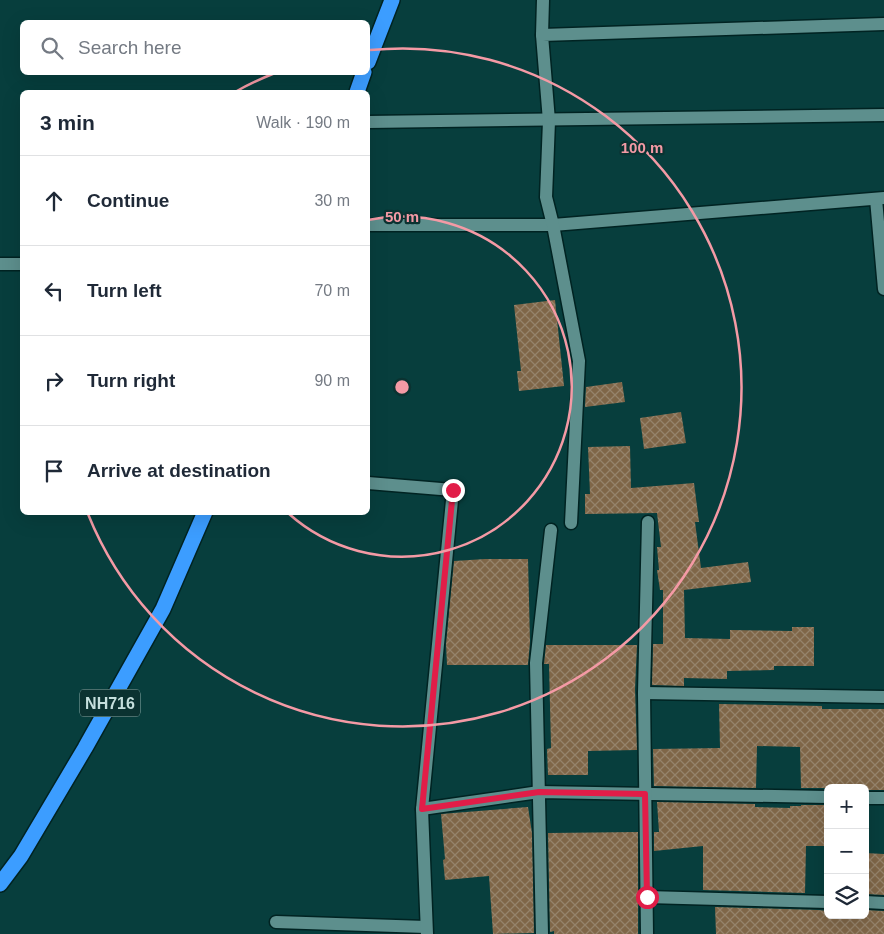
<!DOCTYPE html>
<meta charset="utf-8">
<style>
:root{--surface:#fff;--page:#f6f6f7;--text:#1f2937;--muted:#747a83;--line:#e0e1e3}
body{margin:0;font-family:Arial,sans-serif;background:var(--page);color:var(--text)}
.controls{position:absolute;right:15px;bottom:15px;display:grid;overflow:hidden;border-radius:8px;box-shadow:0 5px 20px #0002}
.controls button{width:45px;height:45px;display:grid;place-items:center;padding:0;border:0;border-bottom:1px solid var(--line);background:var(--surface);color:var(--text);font:25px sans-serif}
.stop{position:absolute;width:15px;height:15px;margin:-11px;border:4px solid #e11d48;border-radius:50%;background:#fff}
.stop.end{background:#e11d48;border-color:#fff;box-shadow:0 1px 5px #0008}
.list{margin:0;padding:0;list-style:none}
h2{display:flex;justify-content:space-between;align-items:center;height:65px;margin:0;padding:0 20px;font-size:21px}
h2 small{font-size:16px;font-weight:400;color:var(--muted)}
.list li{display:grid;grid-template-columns:32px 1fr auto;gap:15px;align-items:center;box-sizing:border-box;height:90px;padding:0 20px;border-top:1px solid var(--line)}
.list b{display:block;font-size:19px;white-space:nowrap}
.list em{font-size:16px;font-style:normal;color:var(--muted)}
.icon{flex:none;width:28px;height:28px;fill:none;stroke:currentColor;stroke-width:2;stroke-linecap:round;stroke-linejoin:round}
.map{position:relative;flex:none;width:884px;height:934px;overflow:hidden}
.search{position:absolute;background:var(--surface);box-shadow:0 5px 20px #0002;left:20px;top:20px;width:350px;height:55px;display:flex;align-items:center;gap:12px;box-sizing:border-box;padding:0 18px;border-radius:8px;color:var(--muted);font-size:19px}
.panel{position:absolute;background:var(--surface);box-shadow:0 5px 20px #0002;left:20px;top:90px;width:350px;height:425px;border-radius:8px}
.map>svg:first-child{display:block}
</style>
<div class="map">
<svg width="884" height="934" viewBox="0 0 884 934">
<defs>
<pattern id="building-cross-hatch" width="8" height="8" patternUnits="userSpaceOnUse" patternTransform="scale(1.25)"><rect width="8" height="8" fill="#7f6648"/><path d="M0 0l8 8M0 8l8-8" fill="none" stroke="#95836b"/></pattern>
</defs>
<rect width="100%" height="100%" fill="#073e3d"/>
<g fill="url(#building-cross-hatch)">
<path d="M555 300 564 386 519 391 517 371H521L514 305Z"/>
<path d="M622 382 625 402 585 407 586 387Z"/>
<path d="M681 412 686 443 644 449 640 418Z"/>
<path d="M630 446 631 488 694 483 699 522H695L701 568 748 562 751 582 684 590 685 638 730 639V630L792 631V627H814V666H774V670L727 671V679L684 678V686L652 685 653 644H663V590H660L657 570H659L657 547H661L657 513 585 514V494H590L588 447Z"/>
<path d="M485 559H528L530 642 528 665H447L446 644 454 561Z"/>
<path d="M546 645H637L635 689 637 750 588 751V775H548L547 749 551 748 549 664H544Z"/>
<path d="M719 704 822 706V709H884V790H865V788H801L800 747 757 746 756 788 654 786 653 749 720 748Z"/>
<path d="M657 802 755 804V807L790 808V806H801V805H828V846H806L805 893 703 890V846L654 851V832H659Z"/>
<path d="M528 807 532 833 534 933 493 934 489 876 445 880 443 860 445 859 441 814Z"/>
<path d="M638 832V934H554V931L550 932 548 833Z"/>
<path d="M865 853 884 854V895L865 894Z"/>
<path d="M715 907 818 910 828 911V915H865V910L884 911V934H716Z"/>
</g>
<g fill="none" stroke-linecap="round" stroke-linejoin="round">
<defs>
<g id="minor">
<path d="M542 35 543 0"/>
<path d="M368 122 884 115"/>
<path d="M876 199 884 289"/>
<path d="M368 225H553L884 198"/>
<path d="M0 264H22"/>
<path d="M368 483 453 490 422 809"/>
<path d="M571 523 579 361 553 225 546 197 549 121 542 35 884 24"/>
<path d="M644 693 884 697"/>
<path d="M865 798H884"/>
<path d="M647 897 828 902"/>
<path d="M865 902 884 903"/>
<path d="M276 922 426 927"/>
<path d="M427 934 422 809 539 792 828 797"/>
<path d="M542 934 536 663 551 530"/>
<path d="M647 934 644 693 648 522"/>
</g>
<g id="highway">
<path d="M368 62 392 0"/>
<path d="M357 92 364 72"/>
<path d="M0 884 21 856 85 748 163 609 205 512"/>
</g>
</defs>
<use href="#minor" stroke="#002322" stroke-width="15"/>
<use href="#highway" stroke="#002322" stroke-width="18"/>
<use href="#minor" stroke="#5d8f8d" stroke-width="12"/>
<use href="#highway" stroke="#3c9dff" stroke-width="15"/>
</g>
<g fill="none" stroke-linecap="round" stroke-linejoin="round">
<path stroke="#e11d48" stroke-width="6" d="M453 490 422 809 539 792 645 794 647 897"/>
</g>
<g fill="none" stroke="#f49aa5" stroke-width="2.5">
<path d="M368 220A170 170 0 1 1 288 513"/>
<path d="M235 92A339 339 0 0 1 275 73M370 50A339 339 0 1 1 88 514"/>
</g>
<g text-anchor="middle" stroke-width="4.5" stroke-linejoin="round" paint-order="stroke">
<rect fill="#0b3231" stroke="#8daba9" stroke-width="1" x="80" y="689.5" width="60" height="27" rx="4"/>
<g font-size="16" font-weight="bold" fill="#c5dfdd">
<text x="110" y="709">NH716</text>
</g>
</g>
<circle cx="402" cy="387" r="8" fill="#f49aa5" stroke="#0b3231" stroke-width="2.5"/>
<g font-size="15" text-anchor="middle" font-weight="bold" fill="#f49aa5" stroke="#0b3231" stroke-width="4.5" stroke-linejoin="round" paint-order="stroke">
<text x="642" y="153">100 m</text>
<text x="402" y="222">50 m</text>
</g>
</svg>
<div class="controls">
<button>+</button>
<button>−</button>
<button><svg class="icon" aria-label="layers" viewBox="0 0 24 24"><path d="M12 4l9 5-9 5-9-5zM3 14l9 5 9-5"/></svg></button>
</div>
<div class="stop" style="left:647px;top:897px"></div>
<div class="stop end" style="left:453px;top:490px"></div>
<div class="search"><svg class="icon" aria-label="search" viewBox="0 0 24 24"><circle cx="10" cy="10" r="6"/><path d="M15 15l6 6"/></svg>Search here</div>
<section class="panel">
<h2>3 min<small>Walk · 190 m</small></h2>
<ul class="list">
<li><svg class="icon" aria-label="ahead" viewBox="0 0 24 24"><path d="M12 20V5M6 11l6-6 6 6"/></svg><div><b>Continue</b></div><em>30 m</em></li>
<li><svg class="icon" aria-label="left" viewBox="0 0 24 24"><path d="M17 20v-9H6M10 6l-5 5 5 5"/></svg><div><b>Turn left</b></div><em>70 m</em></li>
<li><svg class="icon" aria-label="right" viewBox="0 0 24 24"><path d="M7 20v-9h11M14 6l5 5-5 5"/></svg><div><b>Turn right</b></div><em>90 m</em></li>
<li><svg class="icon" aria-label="arrive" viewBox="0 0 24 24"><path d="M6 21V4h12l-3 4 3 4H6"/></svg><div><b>Arrive at destination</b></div></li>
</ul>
</section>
</div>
